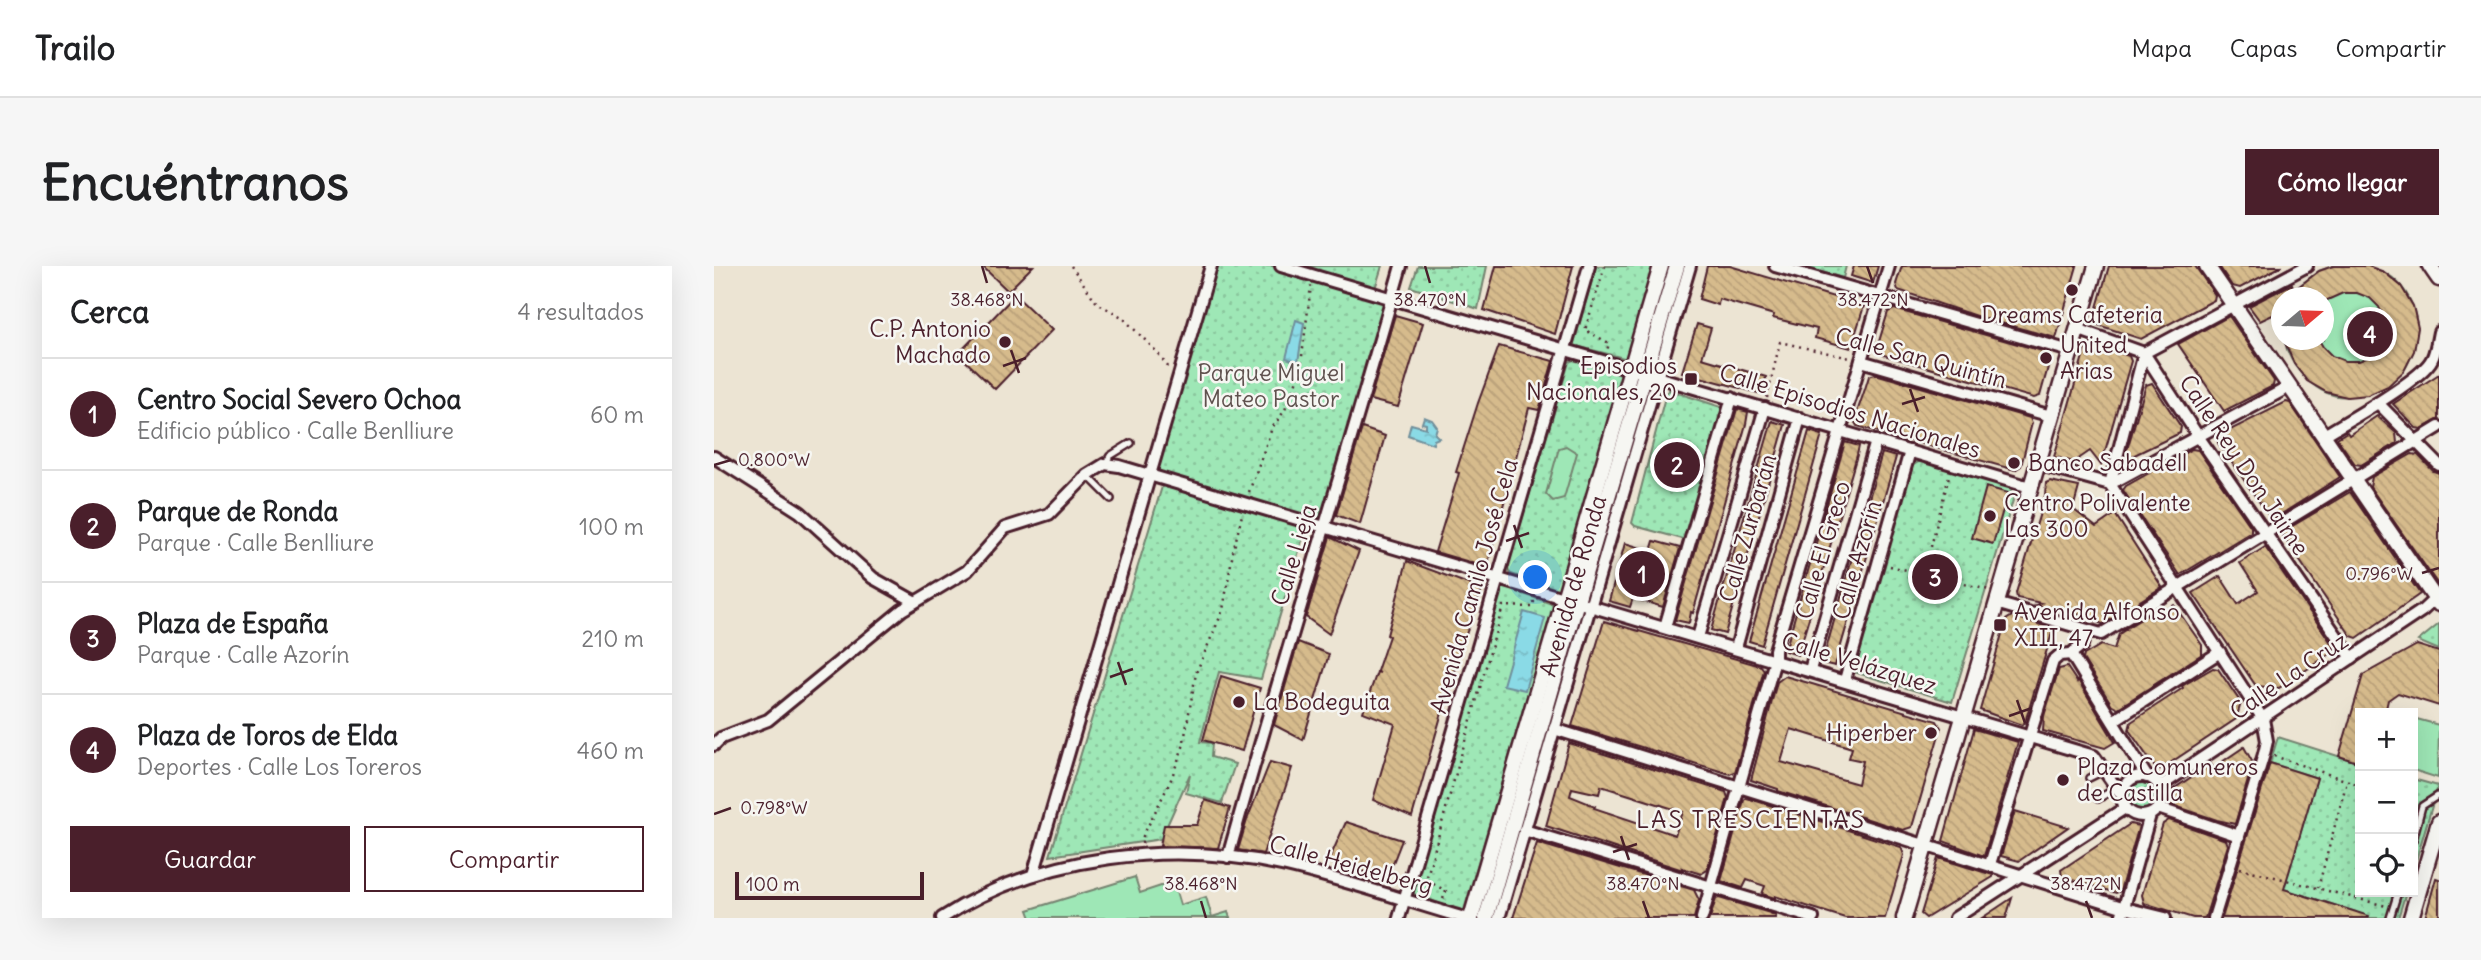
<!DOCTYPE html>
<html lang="es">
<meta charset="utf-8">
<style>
:root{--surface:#fff;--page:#f6f6f6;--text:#202124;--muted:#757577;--line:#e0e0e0;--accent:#4a1f2b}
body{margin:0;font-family:Delius,sans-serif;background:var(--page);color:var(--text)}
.controls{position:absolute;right:21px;bottom:21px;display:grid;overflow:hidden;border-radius:0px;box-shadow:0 7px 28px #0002}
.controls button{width:63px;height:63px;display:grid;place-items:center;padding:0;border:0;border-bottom:2px solid var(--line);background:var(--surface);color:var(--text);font:35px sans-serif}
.compass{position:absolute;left:1557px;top:21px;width:63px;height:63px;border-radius:50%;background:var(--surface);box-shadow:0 7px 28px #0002;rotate:71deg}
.scale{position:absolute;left:21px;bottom:18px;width:189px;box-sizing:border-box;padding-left:7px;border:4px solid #4a1f2b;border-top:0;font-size:19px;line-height:24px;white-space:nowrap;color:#4a1f2b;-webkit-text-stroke:5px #f6f6f2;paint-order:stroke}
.you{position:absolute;left:822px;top:312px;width:24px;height:24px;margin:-18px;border:5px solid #fff;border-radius:50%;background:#1a73e8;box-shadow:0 0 0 10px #1a73e833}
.badge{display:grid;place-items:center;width:46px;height:46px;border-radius:50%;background:var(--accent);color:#fff;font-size:23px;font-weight:700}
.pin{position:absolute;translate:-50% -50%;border:4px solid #fff;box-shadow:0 2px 7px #0006}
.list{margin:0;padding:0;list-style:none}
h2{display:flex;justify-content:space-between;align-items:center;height:91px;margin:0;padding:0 28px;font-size:30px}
h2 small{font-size:23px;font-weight:400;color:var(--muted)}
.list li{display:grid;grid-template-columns:46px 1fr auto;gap:21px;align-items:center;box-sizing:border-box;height:112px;padding:0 28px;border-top:2px solid var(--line)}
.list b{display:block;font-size:26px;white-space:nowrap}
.list p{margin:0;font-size:23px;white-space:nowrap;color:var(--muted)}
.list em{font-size:23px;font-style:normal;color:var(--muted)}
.actions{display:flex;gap:14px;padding:21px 28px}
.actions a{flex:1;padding:16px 0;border:2px solid var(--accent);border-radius:0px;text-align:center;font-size:24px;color:var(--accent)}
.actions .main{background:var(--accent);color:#fff}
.icon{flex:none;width:38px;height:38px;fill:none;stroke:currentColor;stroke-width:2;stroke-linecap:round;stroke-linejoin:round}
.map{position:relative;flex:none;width:1725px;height:652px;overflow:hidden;border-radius:0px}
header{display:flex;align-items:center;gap:42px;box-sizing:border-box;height:98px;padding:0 35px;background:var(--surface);border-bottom:2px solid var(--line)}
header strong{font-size:33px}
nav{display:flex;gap:38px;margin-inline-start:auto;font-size:24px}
.intro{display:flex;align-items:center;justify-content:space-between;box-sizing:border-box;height:168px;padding:0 42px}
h1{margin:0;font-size:49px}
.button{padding:18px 32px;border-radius:0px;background:var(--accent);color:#fff;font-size:24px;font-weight:700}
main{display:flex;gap:42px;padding:0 42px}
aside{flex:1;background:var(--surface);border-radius:0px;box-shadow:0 7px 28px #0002}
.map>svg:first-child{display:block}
</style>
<header>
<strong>Trailo</strong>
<nav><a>Mapa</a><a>Capas</a><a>Compartir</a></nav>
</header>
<div class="intro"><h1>Encuéntranos</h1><a class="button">Cómo llegar</a></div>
<main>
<aside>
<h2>Cerca<small>4 resultados</small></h2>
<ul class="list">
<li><span class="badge">1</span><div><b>Centro Social Severo Ochoa</b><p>Edificio público · Calle Benlliure</p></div><em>60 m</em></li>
<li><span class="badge">2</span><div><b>Parque de Ronda</b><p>Parque · Calle Benlliure</p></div><em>100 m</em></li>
<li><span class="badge">3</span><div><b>Plaza de España</b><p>Parque · Calle Azorín</p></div><em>210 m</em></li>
<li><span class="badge">4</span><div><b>Plaza de Toros de Elda</b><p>Deportes · Calle Los Toreros</p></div><em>460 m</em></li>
</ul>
<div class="actions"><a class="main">Guardar</a><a>Compartir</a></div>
</aside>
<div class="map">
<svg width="1725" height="652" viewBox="0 0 1725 652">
<defs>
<pattern id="grass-dots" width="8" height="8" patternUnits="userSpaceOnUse" patternTransform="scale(1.75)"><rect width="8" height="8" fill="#9ee7b6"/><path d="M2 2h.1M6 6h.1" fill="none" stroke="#8ac69d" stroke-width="1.8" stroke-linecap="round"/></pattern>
<pattern id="water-ripples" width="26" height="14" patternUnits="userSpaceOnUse" patternTransform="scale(1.75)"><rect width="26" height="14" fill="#8adae6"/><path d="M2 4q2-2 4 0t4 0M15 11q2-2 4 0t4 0" fill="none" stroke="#79bbc5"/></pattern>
<pattern id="building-back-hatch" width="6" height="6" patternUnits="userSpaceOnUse" patternTransform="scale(1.75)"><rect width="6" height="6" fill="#d6bb8c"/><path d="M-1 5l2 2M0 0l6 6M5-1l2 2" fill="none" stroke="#b9a079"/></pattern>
</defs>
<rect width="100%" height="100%" fill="#ece4d3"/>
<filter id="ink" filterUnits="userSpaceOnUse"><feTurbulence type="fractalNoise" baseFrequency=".0143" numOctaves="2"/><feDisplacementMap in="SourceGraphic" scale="14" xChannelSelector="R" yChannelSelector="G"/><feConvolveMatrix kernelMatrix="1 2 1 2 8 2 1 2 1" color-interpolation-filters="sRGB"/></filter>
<g filter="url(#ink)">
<g fill="url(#grass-dots)" stroke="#748370" stroke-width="2">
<path d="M497 0H668L660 26 678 31 611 263 593 258 547 413 505 406 486 476 498 477 497 491 521 498 508 537 472 527 476 508 447 573 336 590 450 214 436 210Z"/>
<path d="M704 0H773L764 43 697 21Z"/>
<path d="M882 0H941L914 93 862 80 860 77Z"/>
<path d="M1087 0H1132L1129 12Z"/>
<path d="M859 94 906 107 908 110 847 322 843 323 797 308 793 304 855 96Z"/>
<path d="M955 124 1010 142 972 274 921 260 918 257 952 127Z"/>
<path d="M1206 195 1295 221 1300 231 1238 436 1140 406V399L1198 200Z"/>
<path d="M790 321 838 338 839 342 750 644 746 645 697 627 787 323Z"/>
<path d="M1725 358V384L1704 375Z"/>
<path d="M1564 471 1646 497V626H1692L1684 652H1640L1642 646 1522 608 1574 609 1603 512 1556 497Z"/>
<path d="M1699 513 1724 520 1699 604Z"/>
<circle cx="1428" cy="530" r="14"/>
</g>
<g fill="#9ee7b6" stroke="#748370" stroke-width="2">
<path d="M1619 0C1636 0 1652 0 1667 5 1699 19 1712 63 1696 93 1694 97 1692 103 1688 106 1682 110 1641 129 1634 130 1606 135 1573 99 1571 74H1610V32L1588 18 1605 5Z"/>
<path d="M852 180 863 187 850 232 839 235 832 228 845 182Z"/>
<path d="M1699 452 1725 459 1724 512 1699 504Z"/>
<path d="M421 611 426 627 459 616 466 639 492 631 498 651 514 646 516 652H317L314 644Z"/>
</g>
<g fill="url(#water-ripples)" stroke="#708f9b" stroke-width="2">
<path d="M582 54 590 57 584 96 572 92Z"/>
<path d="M710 151 718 154 723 161 721 168 725 172 720 174 719 178 694 169 697 158 712 162V158L708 157Z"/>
<path d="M810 346 831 352 811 424 789 419Z"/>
</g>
<g fill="url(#building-back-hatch)" stroke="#4a1f2b" stroke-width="2" fill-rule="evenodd">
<path d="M268 0H319L294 25Z"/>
<path d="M782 0H859L841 68 770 44Z"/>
<path d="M993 0H1016L1150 40 1137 82 1101 72 1103 63 1059 52 1060 49 1005 33 1004 39 985 33Z"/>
<path d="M1140 0H1164L1159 17 1137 10Z"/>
<path d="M1188 0H1363L1342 72 1265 51 1184 24 1182 18Z"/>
<path d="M1395 0H1481L1501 29 1500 34 1427 73 1381 58 1380 52Z"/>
<path d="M1505 0H1568L1526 22 1518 20Z"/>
<path d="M1619 0H1654L1670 6 1687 20 1699 40 1704 62 1700 85 1690 105 1674 120 1654 129 1633 131 1612 126 1593 115 1580 98 1570 74H1605L1609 81 1618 90 1631 95H1645L1657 90 1666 80 1671 67V54L1665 41 1656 32 1643 27H1629L1609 36V32H1567V45L1546 55 1535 40 1578 18 1580 24 1605 5Z"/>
<path d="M301 29 338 64 281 123 244 88Z"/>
<path d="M1180 43 1332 86 1336 94 1326 130 1320 132 1166 88 1163 82 1174 46Z"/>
<path d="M681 49 709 57 684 141 656 134Z"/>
<path d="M1515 50 1560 115 1559 120 1510 145 1464 78Z"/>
<path d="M983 58 997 62 988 92 1052 111 1048 128 968 106Z"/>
<path d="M1377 78 1415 90 1417 95 1387 199 1376 185 1360 196 1340 191 1372 80Z"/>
<path d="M785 80 839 95 825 144 815 142 773 301 721 286 745 207 742 206 764 137Z"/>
<path d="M1161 108 1316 152 1318 157 1307 200 1301 204 1143 160 1140 155 1151 123 1155 110Z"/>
<path d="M1725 108V153L1707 163 1702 162 1679 138Z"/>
<path d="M1438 117 1467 161 1466 167 1410 194 1432 119Z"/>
<path d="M1572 136 1576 137 1626 211 1558 254 1504 177V170Z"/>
<path d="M1023 143 1034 146 1032 158 979 347 977 346 975 357 961 354Z"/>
<path d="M1663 150 1682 167 1683 177 1647 199 1641 198 1623 172 1633 166 1635 169Z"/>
<path d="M1058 155 1071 159 1011 368 997 364Z"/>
<path d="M648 162 671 170 646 258 622 249Z"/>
<path d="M1095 165 1108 169 1048 379 1035 375Z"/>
<path d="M1131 176 1145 180 1143 189 1084 389 1071 385Z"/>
<path d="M1478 183 1484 184 1537 261V266L1466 309 1409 224 1412 220Z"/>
<path d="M1168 187 1182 191 1121 400 1108 397Z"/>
<path d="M1698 188 1704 189 1719 205 1725 207V320L1656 221 1658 211Z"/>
<path d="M1336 215 1365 221 1359 243 1382 261 1401 248 1448 321 1389 358 1366 351 1367 349 1322 339 1327 337 1303 332 1302 327 1331 230 1332 217Z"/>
<path d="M1272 221 1294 227 1279 278 1258 272Z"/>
<path d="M1636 226 1706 328 1643 372 1637 370 1569 270 1570 265Z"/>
<path d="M616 271 645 285 615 368 592 351Z"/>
<path d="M940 275 966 282 949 341 919 332 916 341 895 335 911 277 937 285Z"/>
<path d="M1551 281 1620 381 1619 386 1565 422 1542 420 1479 327 1506 310 1524 338 1544 325 1526 297Z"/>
<path d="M693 295 768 323 744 391 698 551 659 534 681 458 649 446 663 406 666 407 663 405 675 370 673 369Z"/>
<path d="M1460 339 1488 379V388L1404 442 1398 439 1369 393 1370 389 1387 379 1400 383 1405 368 1411 364H1409L1437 347 1440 352Z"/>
<path d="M1298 350 1337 362 1338 367 1311 456 1308 459 1266 444 1292 354Z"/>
<path d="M890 355 1047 400 1050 404 1021 506 1016 508 858 460Z"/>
<path d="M584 376 615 388 589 474 560 459Z"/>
<path d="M1703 379 1725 386V440L1684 427 1674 434 1671 447H1646V497L1625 490 1649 409Z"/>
<path d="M1353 401 1363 416 1364 414 1401 476 1391 482 1329 465 1330 450 1345 403Z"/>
<path d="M1499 402 1504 403 1527 437 1522 453 1447 503H1442L1415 464 1417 456 1469 422 1468 420Z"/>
<path d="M507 410 546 422 528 485 489 474Z"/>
<path d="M1071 410 1223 455 1227 462 1198 561 1189 564 1064 525V523L1037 514 1063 416ZM1077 463 1138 482 1135 492 1149 495 1144 518 1067 496Z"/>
<path d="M1260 463 1304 476 1270 590 1229 575Z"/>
<path d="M855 477 1012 526 1014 532 993 604 987 608 968 602 969 604 832 560ZM887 520 969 546 961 569 880 542 881 540 856 530 858 522 885 528Z"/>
<path d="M1530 481 1539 497 1521 558 1503 554 1455 538 1456 532 1449 530 1497 498 1499 502Z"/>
<path d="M556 496 578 502 549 588 524 584 533 554Z"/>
<path d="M1556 497 1603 512 1570 623 1655 650 1654 652H1508Z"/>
<path d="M1033 532 1187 581 1190 589 1171 652H1131L1061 630V632L1048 628 1051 620 1033 614 1029 622 1007 615 1030 534Z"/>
<path d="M491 534 516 542 504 582 446 580 450 559H483Z"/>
<path d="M1301 545 1354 561 1305 595 1287 590Z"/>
<path d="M1455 554 1512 574 1514 579 1491 652H1479L1430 637 1428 629 1446 567 1449 558Z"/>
<path d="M632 556 688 574 673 612 614 596Z"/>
<path d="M1416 558 1425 560 1406 625 1402 627 1348 611 1347 604Z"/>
<path d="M823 577 980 624 985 634 980 652H799Z"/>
<path d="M1224 592 1279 609V611L1212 652 1207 648Z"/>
<path d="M1722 612 1725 613V652H1711Z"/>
<path d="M1005 632 1056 647 1062 650V652H996L1002 633Z"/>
<path d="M1298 632 1292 652H1268Z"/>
</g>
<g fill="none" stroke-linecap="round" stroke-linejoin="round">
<defs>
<g id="service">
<path d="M391 198 396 190 417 177"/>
<path d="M373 209 397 233"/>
<path d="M1375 512 1391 504"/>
<path d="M1384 533 1402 522"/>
<path d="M1699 574 1708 540 1725 529"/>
<path d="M1676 652 1684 626"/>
</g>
<g id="minor">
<path d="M567 0 1316 221"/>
<path d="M1061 0 1356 85"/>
<path d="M1363 63 1430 87 1484 170 1638 392"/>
<path d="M1147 95 1337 150"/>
<path d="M1664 137 1725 199"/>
<path d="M1610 169C1632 156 1708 114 1718 93 1722 86 1723 75 1725 66"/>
<path d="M0 191 86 246 159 312 200 335"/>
<path d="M1323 198 1396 218 1549 453 1553 475 1550 488 1500 652"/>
<path d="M1396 218 1430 87 1593 0"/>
<path d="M1396 218 1575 121"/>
<path d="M1282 337 1387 368 1725 161"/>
<path d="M951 361 1018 132"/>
<path d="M984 371 1051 142"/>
<path d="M1022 382 1086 152"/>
<path d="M1357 388 1433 511"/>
<path d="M1357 388 1368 379 1372 364"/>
<path d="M1096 404 1162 175"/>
<path d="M1131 414 1196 185"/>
<path d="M1399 455 1506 386"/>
<path d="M840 463 1411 642 1451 652"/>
<path d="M0 479 7 472 54 454 188 344 253 305 291 262 335 248 373 209 391 198 405 200 1380 490 1408 530"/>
<circle cx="1428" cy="530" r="20"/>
<path d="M1445 521 1709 344 1725 329"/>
<path d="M1444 542 1525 570"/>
<path d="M810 564 1099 652"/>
<path d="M514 591C569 393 631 198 687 0"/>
<path d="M1276 598 1339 395 1346 389 1357 388"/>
<path d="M319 609 497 0"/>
<path d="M228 652C327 588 459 574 572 600 632 614 692 635 751 652"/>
<path d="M685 652 875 0"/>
<path d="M785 652 976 0"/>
<path d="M988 652 1061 394V384L1175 0"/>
<path d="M1241 652 1411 542"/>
<path d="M1407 652 1436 549"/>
</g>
<g id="tertiary">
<path d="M1493 0 1725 338"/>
<path d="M1716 0 1725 13"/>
<path d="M757 652 947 0"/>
<path d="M772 652 863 335 963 0"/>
<path d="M1190 652 1382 0"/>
<path d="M1697 652 1725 556"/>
</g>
</defs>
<use href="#service" stroke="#4a1f2b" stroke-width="10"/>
<use href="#minor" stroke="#4a1f2b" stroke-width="16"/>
<use href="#tertiary" stroke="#4a1f2b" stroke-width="19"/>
<g stroke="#4a1f2b" stroke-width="2.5" stroke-dasharray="2 5" stroke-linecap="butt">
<path d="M357 0 383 37 408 51 442 85 455 102"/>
<path d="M891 0 871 64 895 77 893 85"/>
<path d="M1053 132 1066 76 1136 92"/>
<path d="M535 226 558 162 571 144 586 106 597 20"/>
<path d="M1176 300 1275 324"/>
<path d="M1210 308 1235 210"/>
<path d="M1560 490 1646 519"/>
<path d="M428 578 429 570 456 516 469 481 482 407 509 344 519 286 528 249"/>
<path d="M1526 602 1672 640"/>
<path d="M1604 622 1633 515"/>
<path d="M729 633 732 625 712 614 789 340 819 341 820 336 823 337"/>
</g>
<use href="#service" stroke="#f6f6f2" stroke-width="5"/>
<use href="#minor" stroke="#f6f6f2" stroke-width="10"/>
<use href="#tertiary" stroke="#f6f6f2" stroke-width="14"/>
</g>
</g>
<path fill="none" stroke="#4a1f2b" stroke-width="2.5" d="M268 0 273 17M711 0 716 17M1153 0 1159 17M297 84 305 107M289 100 312 92M1196 123 1204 146M1188 138 1211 131M0 199 17 194M800 259 808 282M792 275 815 267M1708 307 1725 302M404 396 412 419M396 411 419 403M1303 434 1311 457M1295 450 1318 442M0 548 17 542M907 570 915 594M899 586 923 578M487 635 492 652M929 635 935 652M1372 635 1378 652"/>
<g fill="#4a1f2b" stroke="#f6f6f2" stroke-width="2.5">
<circle cx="1358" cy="24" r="7"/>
<circle cx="291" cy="76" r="7"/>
<circle cx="1332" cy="92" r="7"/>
<rect x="970" y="106" width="14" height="14" rx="3.5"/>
<circle cx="1300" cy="197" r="7"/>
<circle cx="1276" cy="250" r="7"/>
<rect x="1279" y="352" width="14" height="14" rx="3.5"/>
<circle cx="525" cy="436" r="7"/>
<circle cx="1217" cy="467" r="7"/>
<circle cx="1349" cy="514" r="7"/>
</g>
<g text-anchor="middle" stroke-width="5" stroke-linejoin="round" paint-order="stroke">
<g font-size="23" fill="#4a1f2b" stroke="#f6f6f2" text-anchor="start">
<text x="1358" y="57" text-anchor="middle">Dreams Cafeteria</text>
<text x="277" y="71" text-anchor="end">C.P. Antonio<tspan x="277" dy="26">Machado</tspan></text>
<text x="1346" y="87">United<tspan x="1346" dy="26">Arias</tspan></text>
<text x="963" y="108" text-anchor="end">Episodios<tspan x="963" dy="26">Nacionales, 20</tspan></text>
<text x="1314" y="205">Banco Sabadell</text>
<text x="1290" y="245">Centro Polivalente<tspan x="1290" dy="26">Las 300</tspan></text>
<text x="1300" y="354">Avenida Alfonso<tspan x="1300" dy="26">XIII, 47</tspan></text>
<text x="539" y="444">La Bodeguita</text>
<text x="1203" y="475" text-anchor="end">Hiperber</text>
<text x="1363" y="509">Plaza Comuneros<tspan x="1363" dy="26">de Castilla</tspan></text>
</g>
<g font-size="23" fill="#4a1f2b" stroke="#f6f6f2">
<text transform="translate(1207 92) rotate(15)" y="8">Calle San Quintín</text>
<text transform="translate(1136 145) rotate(17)" y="8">Calle Episodios Nacionales</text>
<text transform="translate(1530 199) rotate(56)" y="8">Calle Rey Don Jaime</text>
<text transform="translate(1034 262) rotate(-74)" y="8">Calle Zurbarán</text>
<text transform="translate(1109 284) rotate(-74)" y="8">Calle El Greco</text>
<text transform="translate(580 289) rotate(-73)" y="8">Calle Lieja</text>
<text transform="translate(1143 294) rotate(-74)" y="8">Calle Azorín</text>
<text transform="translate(760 320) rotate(-74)" y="8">Avenida Camilo José Cela</text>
<text transform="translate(859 320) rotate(-74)" y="8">Avenida de Ronda</text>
<text transform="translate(1145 397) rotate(17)" y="8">Calle Velázquez</text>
<text transform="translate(1575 410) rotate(-34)" y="8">Calle La Cruz</text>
<text transform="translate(637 599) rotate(15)" y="8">Calle Heidelberg</text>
</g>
<g font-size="23" fill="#5f514e" stroke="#f6f6f2">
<text x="557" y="115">Parque Miguel<tspan x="557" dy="26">Mateo Pastor</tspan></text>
</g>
<g font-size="24" letter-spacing="2" fill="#4a1f2b" stroke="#f6f6f2">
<text x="1037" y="562">LAS TRESCIENTAS</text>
</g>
</g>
<g font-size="18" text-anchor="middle" fill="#4a1f2b" stroke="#f6f6f2" stroke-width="5" stroke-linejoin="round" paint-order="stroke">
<text x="273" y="40">38.468°N</text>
<text x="716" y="40">38.470°N</text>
<text x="1159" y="40">38.472°N</text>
<text x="60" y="200">0.800°W</text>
<text x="1665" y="314">0.796°W</text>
<text x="60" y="548">0.798°W</text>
<text x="487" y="624">38.468°N</text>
<text x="929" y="624">38.470°N</text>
<text x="1372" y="624">38.472°N</text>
</g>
</svg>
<div class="controls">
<button>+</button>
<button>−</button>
<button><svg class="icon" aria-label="locate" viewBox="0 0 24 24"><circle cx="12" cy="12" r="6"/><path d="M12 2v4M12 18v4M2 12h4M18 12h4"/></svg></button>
</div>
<svg class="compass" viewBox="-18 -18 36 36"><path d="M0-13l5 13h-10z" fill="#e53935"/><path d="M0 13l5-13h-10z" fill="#757577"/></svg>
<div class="scale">100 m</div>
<div class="you"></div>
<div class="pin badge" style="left:928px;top:308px">1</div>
<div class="pin badge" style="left:963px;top:199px">2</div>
<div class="pin badge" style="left:1221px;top:311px">3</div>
<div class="pin badge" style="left:1656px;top:68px">4</div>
</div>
</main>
